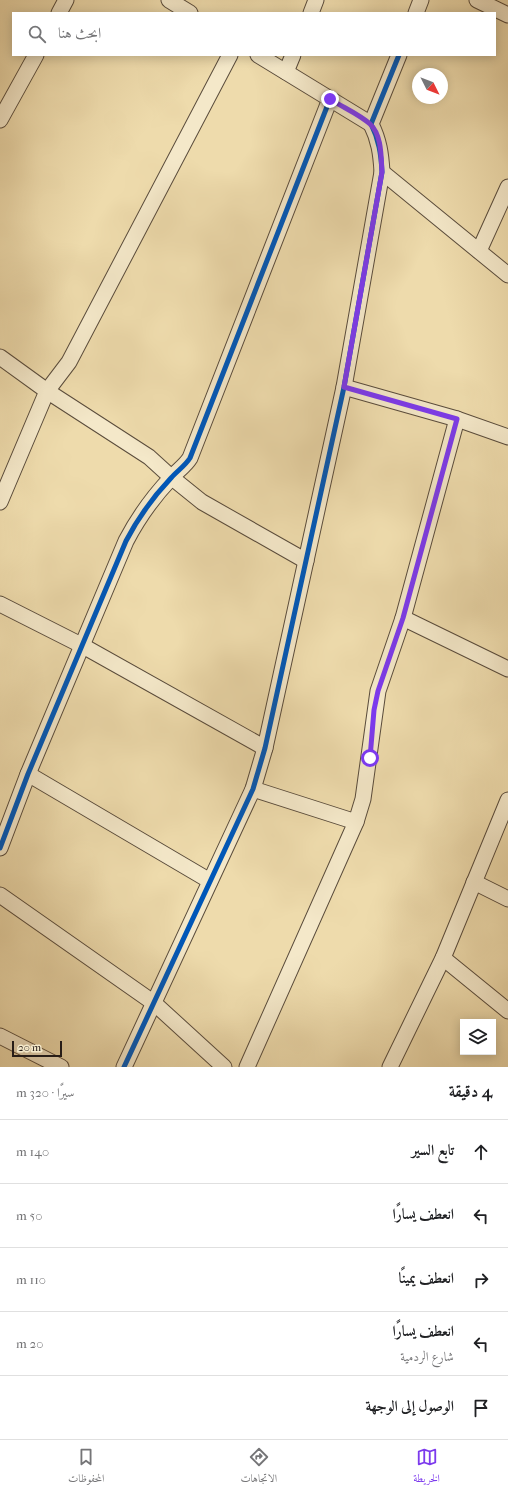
<!DOCTYPE html>
<html lang="ar">
<meta charset="utf-8">
<style>
:root{--surface:#fff;--page:#f2f2f2;--text:#202124;--muted:#757577;--line:#e0e0e0;--accent:#7c3aed}
body{margin:0;font-family:"IM FELL French Canon",Amiri,serif;background:var(--page);color:var(--text);direction:rtl}
.controls{position:absolute;right:12px;bottom:12px;display:grid;overflow:hidden;border-radius:0px;box-shadow:0 2px 10px #0003}
.controls button{width:36px;height:36px;display:grid;place-items:center;padding:0;border:0;border-bottom:1px solid var(--line);background:var(--surface);color:var(--text);font:20px sans-serif}
.compass{position:absolute;left:412px;top:68px;width:36px;height:36px;border-radius:50%;background:var(--surface);box-shadow:0 2px 10px #0003;rotate:132deg}
.scale{position:absolute;left:12px;bottom:10px;width:50px;box-sizing:border-box;padding-left:4px;border:2px solid #281d17;border-top:0;font-size:11px;line-height:14px;white-space:nowrap;color:#281d17;-webkit-text-stroke:3px #f4e8c9;paint-order:stroke}
.stop{position:absolute;width:12px;height:12px;margin:-9px;border:3px solid #7c3aed;border-radius:50%;background:#fff}
.stop.end{background:#7c3aed;border-color:#fff;box-shadow:0 1px 4px #0008}
.list{margin:0;padding:0;list-style:none}
h2{display:flex;justify-content:space-between;align-items:center;height:52px;margin:0;padding:0 16px;font-size:17px}
h2 small{font-size:13px;font-weight:400;color:var(--muted)}
.list li{display:grid;grid-template-columns:26px 1fr auto;gap:12px;align-items:center;box-sizing:border-box;height:64px;padding:0 16px;border-top:1px solid var(--line)}
.list b{display:block;font-size:15px;white-space:nowrap}
.list p{margin:0;font-size:13px;white-space:nowrap;color:var(--muted)}
.list em{font-size:13px;font-style:normal;color:var(--muted)}
.icon{flex:none;width:22px;height:22px;fill:none;stroke:currentColor;stroke-width:2;stroke-linecap:round;stroke-linejoin:round}
.map{position:relative;flex:none;width:508px;height:1067px;overflow:hidden;direction:ltr}
.search{position:absolute;background:var(--surface);box-shadow:0 2px 10px #0003;left:12px;right:12px;top:12px;height:44px;display:flex;align-items:center;gap:10px;box-sizing:border-box;padding:0 14px;border-radius:0px;color:var(--muted);font-size:15px}
.sheet{height:372px;background:var(--surface)}
nav{display:flex;justify-content:space-around;align-items:center;box-sizing:border-box;height:56px;border-top:1px solid var(--line);background:var(--surface);font-size:11px;color:var(--muted)}
nav a{display:grid;justify-items:center;gap:2px}
nav .on{color:var(--accent)}
.map>svg:first-child{display:block}
</style>
<div class="map">
<svg width="508" height="1067" viewBox="0 0 508 1067">
<rect width="100%" height="100%" fill="#eedbac"/>
<filter id="stains"><feTurbulence type="fractalNoise" baseFrequency=".005" numOctaves="4"/><feColorMatrix values="0 0 0 0 .2 0 0 0 0 .09 0 0 0 0 .02 0 0 0 .5 -.17"/></filter>
<radialGradient id="worn" r=".72"><stop offset=".6" stop-color="#630" stop-opacity="0"/><stop offset="1" stop-color="#630" stop-opacity=".3"/></radialGradient>
<g fill="none" stroke-linecap="round" stroke-linejoin="round">
<defs>
<g id="street">
<path d="M169 0 190 13"/>
<path d="M477 0 508 15"/>
<path d="M59 13 66 0"/>
<path d="M311 13 316 0"/>
<path d="M416 13 421 0"/>
<path d="M258 55 371 124"/>
<path d="M286 72 293 55"/>
<path d="M0 120 36 55"/>
<path d="M382 172 508 275"/>
<path d="M479 251 508 187"/>
<path d="M0 357 47 391 149 457 171 477 202 502 306 561"/>
<path d="M344 387 457 419 508 437"/>
<path d="M0 502 47 391 69 362 230 55"/>
<path d="M0 604 83 646 265 748"/>
<path d="M403 618 508 669"/>
<path d="M28 774 210 881"/>
<path d="M253 789 356 822"/>
<path d="M0 848 28 774 126 541C138 518 153 497 171 478 177 471 185 466 190 458L330 99"/>
<path d="M474 882 508 899"/>
<path d="M0 895 154 1003 224 1067"/>
<path d="M443 958 508 1011"/>
<path d="M0 1036 61 1067"/>
<path d="M124 1067 253 789 265 748 344 387 382 172C381 154 379 140 371 124L399 55"/>
<path d="M247 1067 356 822 363 799 378 691 403 618 457 419"/>
<path d="M390 1067 443 958 508 800"/>
</g>
</defs>
<use href="#street" stroke="#5a4c3c" stroke-width="17"/>
<use href="#street" stroke="#f4e8c9" stroke-width="15"/>
<defs>
<g id="cycleway">
<path d="M0 848 28 774 126 541C138 518 153 497 171 478 177 471 185 466 190 458L330 99"/>
<path d="M124 1067 253 789 265 748 344 387 382 172C381 154 379 140 371 124L399 55"/>
</g>
</defs>
<use href="#cycleway" stroke="#f4e8c9" stroke-width="8"/>
<use href="#cycleway" stroke="#0057b8" stroke-width="5"/>
</g>
<g fill="none" stroke-linecap="round" stroke-linejoin="round">
<path stroke="#7c3aed" stroke-width="5" d="M330 99C342 107 359 114 370 124 382 135 381 157 382 172L344 387 457 419 403 618 378 691 374 710 370 758"/>
</g>
<rect width="100%" height="100%" filter="url(#stains)"/>
<rect width="100%" height="100%" fill="url(#worn)"/>
</svg>
<div class="controls">
<button><svg class="icon" aria-label="layers" viewBox="0 0 24 24"><path d="M12 4l9 5-9 5-9-5zM3 14l9 5 9-5"/></svg></button>
</div>
<svg class="compass" viewBox="-18 -18 36 36"><path d="M0-13l5 13h-10z" fill="#e53935"/><path d="M0 13l5-13h-10z" fill="#757577"/></svg>
<div class="scale">20 m</div>
<div class="stop" style="left:370px;top:758px"></div>
<div class="stop end" style="left:330px;top:99px"></div>
<div class="search"><svg class="icon" aria-label="search" viewBox="0 0 24 24"><circle cx="10" cy="10" r="6"/><path d="M15 15l6 6"/></svg>ابحث هنا</div>
</div>
<section class="sheet">
<h2>4 دقيقة<small>سيرًا · 320 m</small></h2>
<ul class="list">
<li><svg class="icon" aria-label="ahead" viewBox="0 0 24 24"><path d="M12 20V5M6 11l6-6 6 6"/></svg><div><b>تابع السير</b></div><em>140 m</em></li>
<li><svg class="icon" aria-label="left" viewBox="0 0 24 24"><path d="M17 20v-9H6M10 6l-5 5 5 5"/></svg><div><b>انعطف يسارًا</b></div><em>50 m</em></li>
<li><svg class="icon" aria-label="right" viewBox="0 0 24 24"><path d="M7 20v-9h11M14 6l5 5-5 5"/></svg><div><b>انعطف يمينًا</b></div><em>110 m</em></li>
<li><svg class="icon" aria-label="left" viewBox="0 0 24 24"><path d="M17 20v-9H6M10 6l-5 5 5 5"/></svg><div><b>انعطف يسارًا</b><p>شارع الردمية</p></div><em>20 m</em></li>
<li><svg class="icon" aria-label="arrive" viewBox="0 0 24 24"><path d="M6 21V4h12l-3 4 3 4H6"/></svg><div><b>الوصول إلى الوجهة</b></div></li>
</ul>
</section>
<nav>
<a class="on"><svg class="icon" aria-label="map" viewBox="0 0 24 24"><path d="M3 6l6-2 6 2 6-2v14l-6 2-6-2-6 2zM9 4v14M15 6v14"/></svg>الخريطة</a>
<a><svg class="icon" aria-label="directions" viewBox="0 0 24 24"><path d="M12 3l9 9-9 9-9-9zM9 14v-3h6M13 9l2 2-2 2"/></svg>الاتجاهات</a>
<a><svg class="icon" aria-label="saved" viewBox="0 0 24 24"><path d="M7 4h10v16l-5-4-5 4z"/></svg>المحفوظات</a>
</nav>
